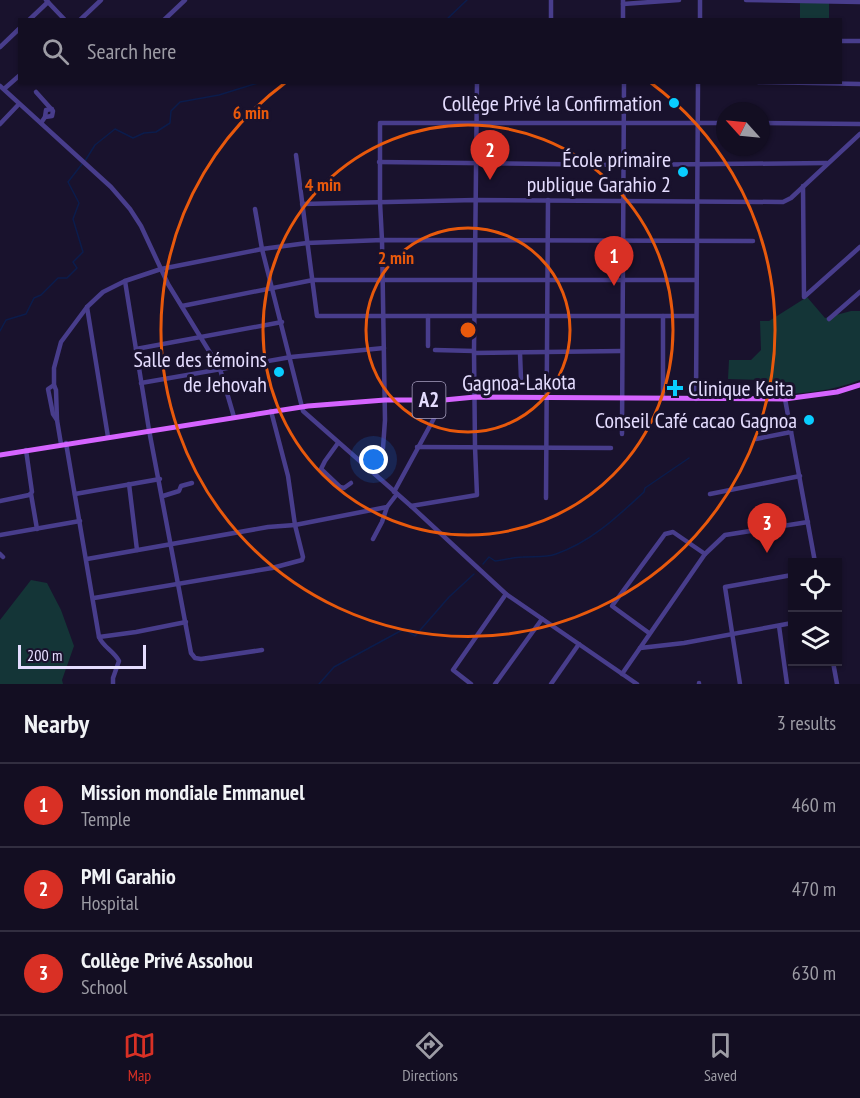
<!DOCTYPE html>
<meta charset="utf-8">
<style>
:root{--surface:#130e22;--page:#1c172a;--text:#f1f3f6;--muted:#9d9ca5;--line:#322e40;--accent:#d93025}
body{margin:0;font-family:"PT Sans Narrow",sans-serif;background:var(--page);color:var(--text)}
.controls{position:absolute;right:18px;bottom:18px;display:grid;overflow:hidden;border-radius:0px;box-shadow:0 2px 4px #0004}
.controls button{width:54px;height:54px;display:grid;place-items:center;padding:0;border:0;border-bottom:2px solid var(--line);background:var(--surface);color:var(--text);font:30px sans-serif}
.compass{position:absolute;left:716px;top:102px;width:54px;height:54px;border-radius:50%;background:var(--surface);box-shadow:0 2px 4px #0004;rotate:297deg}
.scale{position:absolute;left:18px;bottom:15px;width:128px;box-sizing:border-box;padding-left:6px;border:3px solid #e5ddff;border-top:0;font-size:16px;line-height:21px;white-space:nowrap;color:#e5ddff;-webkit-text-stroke:4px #19122d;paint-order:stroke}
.you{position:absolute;left:374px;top:460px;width:21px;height:21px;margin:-15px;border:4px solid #fff;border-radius:50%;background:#1a73e8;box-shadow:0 0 0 9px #1a73e833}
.badge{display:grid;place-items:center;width:39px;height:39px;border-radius:50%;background:var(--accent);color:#fff;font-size:20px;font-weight:700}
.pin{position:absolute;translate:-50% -50px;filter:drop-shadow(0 2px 3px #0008)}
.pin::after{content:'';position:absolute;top:32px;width:21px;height:18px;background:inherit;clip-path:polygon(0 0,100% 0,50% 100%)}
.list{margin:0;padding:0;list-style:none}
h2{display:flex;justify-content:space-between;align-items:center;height:78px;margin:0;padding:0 24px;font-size:26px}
h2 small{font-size:20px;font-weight:400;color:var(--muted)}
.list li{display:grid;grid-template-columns:39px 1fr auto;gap:18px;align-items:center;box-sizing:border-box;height:84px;padding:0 24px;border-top:2px solid var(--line)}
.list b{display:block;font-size:22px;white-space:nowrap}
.list p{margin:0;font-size:20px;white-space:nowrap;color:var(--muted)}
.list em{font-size:20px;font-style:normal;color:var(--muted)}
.icon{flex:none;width:33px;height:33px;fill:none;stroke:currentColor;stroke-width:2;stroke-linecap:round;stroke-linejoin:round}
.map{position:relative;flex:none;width:860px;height:684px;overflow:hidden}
.search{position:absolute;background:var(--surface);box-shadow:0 2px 4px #0004;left:18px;right:18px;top:18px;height:66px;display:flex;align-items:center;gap:15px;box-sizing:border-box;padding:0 21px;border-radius:0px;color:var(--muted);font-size:22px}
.sheet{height:330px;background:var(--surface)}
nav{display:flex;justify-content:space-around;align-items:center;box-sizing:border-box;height:84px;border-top:2px solid var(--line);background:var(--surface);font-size:16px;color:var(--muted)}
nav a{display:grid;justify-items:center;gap:3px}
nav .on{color:var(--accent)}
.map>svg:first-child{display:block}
</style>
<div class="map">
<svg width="860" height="684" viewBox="0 0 860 684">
<rect width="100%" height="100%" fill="#19122d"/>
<g fill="#143537">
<path d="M800 0H829V19L800 20Z"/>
<path d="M807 297 825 318 851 311H860V380C829 392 796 395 763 394L762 380 728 379 729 360H751L761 350 760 321H769Z"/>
<path d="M31 580 47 583 61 610 74 646 62 680 63 684H0V620Z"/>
</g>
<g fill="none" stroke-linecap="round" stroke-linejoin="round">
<g stroke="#0b1c4c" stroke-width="1.5">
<path d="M446 20 467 0"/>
<path d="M85 161 95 145 115 129 133 138 144 133 156 132 170 123 171 111 180 102 219 95 261 82"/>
<path d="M0 331 6 320 26 314 34 298 41 295 58 278H67L77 268 73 262 83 252 73 219 79 203 68 182 82 164"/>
<path d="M483 564 489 557 495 561C505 560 514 557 523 557 534 556 545 558 556 554 591 542 617 517 644 492L645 488 689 458"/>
<path d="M319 684 334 667 404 629 415 636 449 597 474 574"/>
</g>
<g stroke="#483d8c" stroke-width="4.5">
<path d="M46 0 65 20"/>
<path d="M623 0V20"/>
<path d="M700 0V20"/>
<path d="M746 0 860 2"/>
<path d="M623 4 679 0"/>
<path d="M29 20 48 2"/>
<path d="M80 20 101 0"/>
<path d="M164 20 185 0"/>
<path d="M551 20V0"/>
<path d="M840 41H860"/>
<path d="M0 47 20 28"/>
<path d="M758 82 860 84"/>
<path d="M0 86 111 187 130 209 141 226 168 284 220 369 234 417"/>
<path d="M4 89 20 75"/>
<path d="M36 92 53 111 52 116 45 117"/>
<path d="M41 123 45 117 46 110 52 109"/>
<path d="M761 123 860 124"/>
<path d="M0 124 19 104"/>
<path d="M296 155 317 316H696"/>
<path d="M379 162 623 165 827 163"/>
<path d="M803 186 804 297 860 247"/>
<path d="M302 204 475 200 783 202 791 198 860 134"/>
<path d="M255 209 262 249 303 411 411 506 506 594 637 684"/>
<path d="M125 281 149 430 191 653 195 658 201 659 262 650"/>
<path d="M182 306 313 280H696"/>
<path d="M87 307 108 437"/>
<path d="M428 316V346"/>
<path d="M663 316V398"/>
<path d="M829 319 860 292"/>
<path d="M136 349 282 322"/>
<path d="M435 350 474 351"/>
<path d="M474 353 621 351"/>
<path d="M520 353 521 379"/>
<path d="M141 383 291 357 384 348"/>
<path d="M54 385 48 389 53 414 57 420"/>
<path d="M696 399 698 82"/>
<path d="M785 399 815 562"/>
<path d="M622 434 624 82"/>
<path d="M756 439 791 432"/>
<path d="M66 443 99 637C103 647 114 651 119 661L113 678V684"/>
<path d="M338 443 325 461 321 469 340 487 344 488 351 483"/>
<path d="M61 444 57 420 56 390 54 385V368L61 342 87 307 103 292 125 281 161 269 262 249 307 243 382 240 753 241"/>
<path d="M417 447 611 448"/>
<path d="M383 448 385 420 382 240 380 202V123H725"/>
<path d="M129 484 137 550"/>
<path d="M394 492 444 400"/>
<path d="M31 494 37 529"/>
<path d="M75 494 160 479"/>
<path d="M710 494 800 476"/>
<path d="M163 496 179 491 181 486 192 483"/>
<path d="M546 498 548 200"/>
<path d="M0 501 29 495 32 492 26 450"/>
<path d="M411 506 477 495 475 447 474 351 477 82"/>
<path d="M0 535 80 521"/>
<path d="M373 539 382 522 387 507"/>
<path d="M0 554 3 557"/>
<path d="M87 559 268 527 295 525 387 507 397 494"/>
<path d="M94 598 272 568 302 560 303 557 295 525 288 476 271 411"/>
<path d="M792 623 684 643 640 648 705 554 725 535 808 522"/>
<path d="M779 626 787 684"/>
<path d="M649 633 612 606 665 534 673 532 705 554"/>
<path d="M99 637 136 632 186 622"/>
<path d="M833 662 837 684"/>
<path d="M622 674 640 648"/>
<path d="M699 683V684"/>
<path d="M471 684 453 670 506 594"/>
<path d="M495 684 542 619"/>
<path d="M551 684 579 644"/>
<path d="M740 684 725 587 792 575"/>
</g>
<path stroke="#d564ff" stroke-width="5" d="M0 455 308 406 385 400H444L475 397 785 399 837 392 860 385"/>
</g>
<g fill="none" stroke="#e8590c" stroke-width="3">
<circle cx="468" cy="330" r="102"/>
<circle cx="468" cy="330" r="205"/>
<path d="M651 83A307 307 0 1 1 285 83"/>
</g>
<g fill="#09cdff" stroke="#19122d" stroke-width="2">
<circle cx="674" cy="103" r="6"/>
<circle cx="683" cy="172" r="6"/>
<circle cx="279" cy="372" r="6"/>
<path d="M672 379h6v6h6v6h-6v6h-6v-6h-6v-6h6z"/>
<circle cx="809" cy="420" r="6"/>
</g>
<g text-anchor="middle" stroke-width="6" stroke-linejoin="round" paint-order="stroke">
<rect fill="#19122d" stroke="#a8a0c0" stroke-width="1.5" x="412.5" y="382" width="33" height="36" rx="4.5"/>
<g font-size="21" font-weight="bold" fill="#e5ddff">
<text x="429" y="407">A2</text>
</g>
<g font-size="22" fill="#e5ddff" stroke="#19122d" text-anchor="end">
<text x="662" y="111">Collège Privé la Confirmation</text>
<text x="671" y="167">École primaire<tspan x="671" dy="25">publique Garahio 2</tspan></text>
<text x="267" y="367">Salle des témoins<tspan x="267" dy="25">de Jehovah</tspan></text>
<text x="688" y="396" text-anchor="start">Clinique Keita</text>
<text x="797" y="428">Conseil Café cacao Gagnoa</text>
</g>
<g font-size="22" fill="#e5ddff" stroke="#19122d">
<text transform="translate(519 382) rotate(-1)" y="8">Gagnoa-Lakota</text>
</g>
</g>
<circle cx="468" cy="330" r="9" fill="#e8590c" stroke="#19122d" stroke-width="3"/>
<g font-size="18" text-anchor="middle" font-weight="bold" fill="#e8590c" stroke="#19122d" stroke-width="6" stroke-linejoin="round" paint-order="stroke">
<text x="251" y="119">6 min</text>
<text x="323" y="191">4 min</text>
<text x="396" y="264">2 min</text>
</g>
</svg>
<div class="controls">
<button><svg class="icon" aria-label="locate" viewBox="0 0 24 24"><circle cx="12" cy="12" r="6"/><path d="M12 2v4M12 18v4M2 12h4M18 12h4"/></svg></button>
<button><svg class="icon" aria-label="layers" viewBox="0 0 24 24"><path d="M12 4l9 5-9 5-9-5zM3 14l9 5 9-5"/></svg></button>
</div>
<svg class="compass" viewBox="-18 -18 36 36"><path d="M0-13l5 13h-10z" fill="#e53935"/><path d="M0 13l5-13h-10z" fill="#9d9ca5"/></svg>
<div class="scale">200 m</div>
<div class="you"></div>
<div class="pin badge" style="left:614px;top:286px">1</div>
<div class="pin badge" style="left:490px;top:180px">2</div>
<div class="pin badge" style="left:767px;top:553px">3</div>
<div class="search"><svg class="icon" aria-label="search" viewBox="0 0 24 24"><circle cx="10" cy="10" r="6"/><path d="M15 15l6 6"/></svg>Search here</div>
</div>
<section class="sheet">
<h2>Nearby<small>3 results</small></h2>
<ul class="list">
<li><span class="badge">1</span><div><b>Mission mondiale Emmanuel</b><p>Temple</p></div><em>460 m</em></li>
<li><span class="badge">2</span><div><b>PMI Garahio</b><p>Hospital</p></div><em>470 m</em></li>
<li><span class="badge">3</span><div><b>Collège Privé Assohou</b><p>School</p></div><em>630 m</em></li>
</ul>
</section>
<nav>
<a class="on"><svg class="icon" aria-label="map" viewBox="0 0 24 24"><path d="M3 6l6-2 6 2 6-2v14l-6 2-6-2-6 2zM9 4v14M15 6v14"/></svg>Map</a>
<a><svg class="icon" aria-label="directions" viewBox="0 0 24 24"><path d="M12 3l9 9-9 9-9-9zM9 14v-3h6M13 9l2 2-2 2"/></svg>Directions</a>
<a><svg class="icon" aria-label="saved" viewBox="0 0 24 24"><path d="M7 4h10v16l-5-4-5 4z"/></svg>Saved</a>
</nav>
